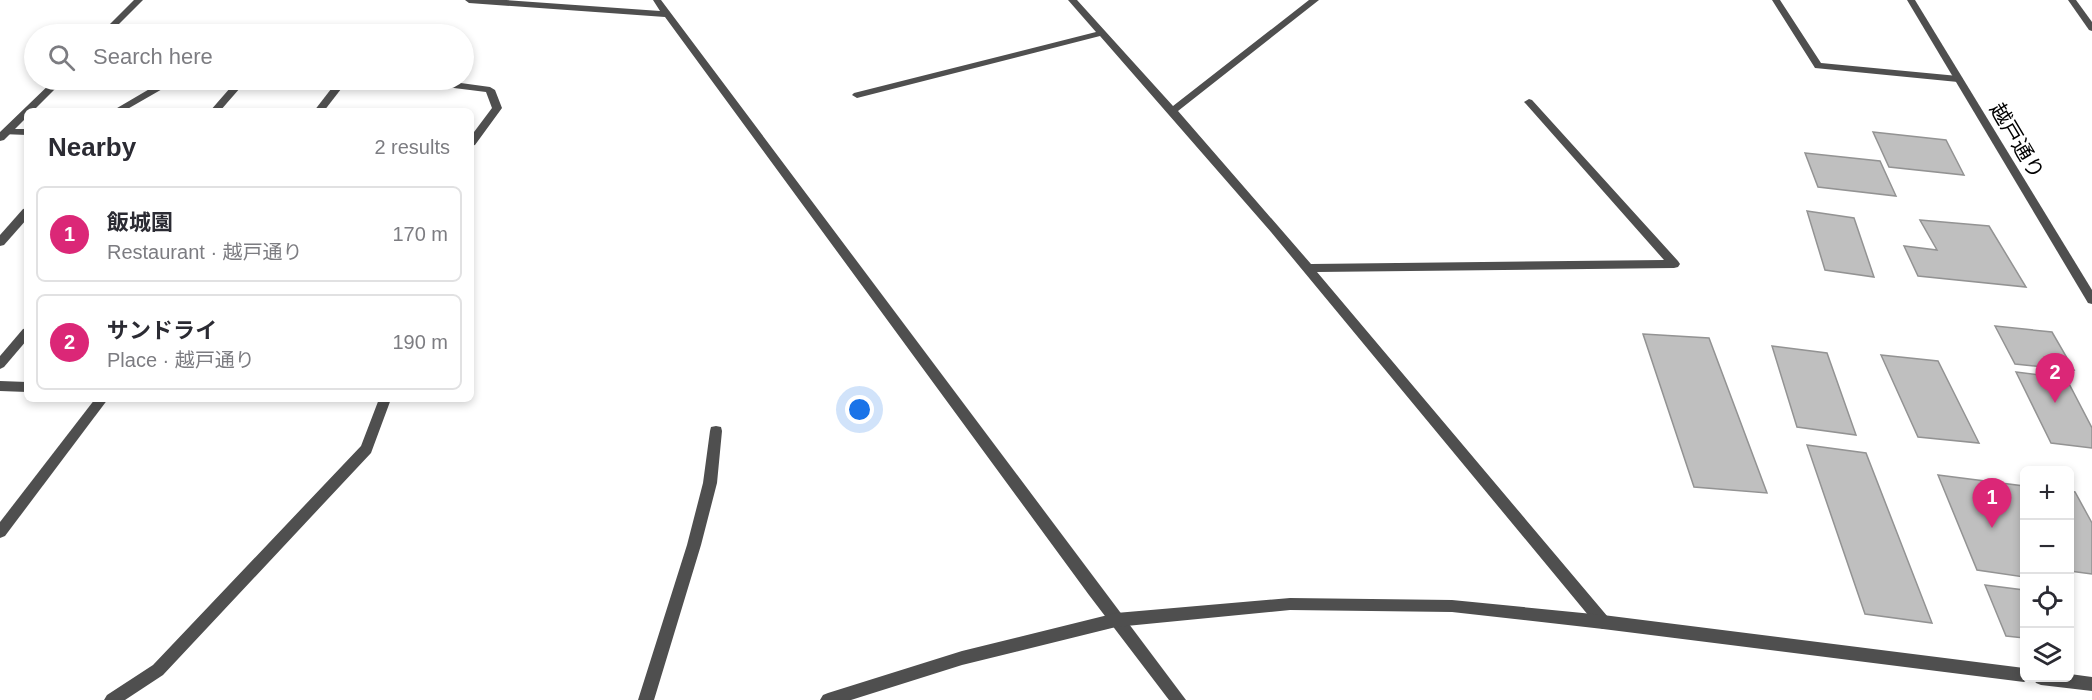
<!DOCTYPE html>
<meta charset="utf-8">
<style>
:root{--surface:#fff;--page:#f2f2f3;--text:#2b2b33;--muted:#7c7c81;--line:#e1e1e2;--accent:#db2777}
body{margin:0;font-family:Helvetica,"Noto Sans JP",sans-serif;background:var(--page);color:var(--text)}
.controls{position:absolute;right:18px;bottom:18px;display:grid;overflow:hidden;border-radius:9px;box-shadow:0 3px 9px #0003}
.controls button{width:54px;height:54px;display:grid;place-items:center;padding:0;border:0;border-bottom:2px solid var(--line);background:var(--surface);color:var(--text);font:30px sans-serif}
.you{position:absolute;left:860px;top:410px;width:21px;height:21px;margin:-15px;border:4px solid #fff;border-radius:50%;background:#1a73e8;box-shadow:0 0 0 9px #1a73e833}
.badge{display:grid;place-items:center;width:39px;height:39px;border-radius:50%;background:var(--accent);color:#fff;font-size:20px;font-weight:700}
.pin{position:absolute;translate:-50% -50px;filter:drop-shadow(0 2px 3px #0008)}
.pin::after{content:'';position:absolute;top:32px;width:21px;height:18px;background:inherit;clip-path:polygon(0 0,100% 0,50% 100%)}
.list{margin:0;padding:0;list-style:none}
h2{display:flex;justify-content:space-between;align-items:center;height:78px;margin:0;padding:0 24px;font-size:26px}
h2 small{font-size:20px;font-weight:400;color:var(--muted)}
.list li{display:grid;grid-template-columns:39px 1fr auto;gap:18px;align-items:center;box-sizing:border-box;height:96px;margin:0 12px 12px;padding:0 12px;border:2px solid var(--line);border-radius:9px}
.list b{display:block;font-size:22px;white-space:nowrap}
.list p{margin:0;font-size:20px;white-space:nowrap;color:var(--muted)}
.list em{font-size:20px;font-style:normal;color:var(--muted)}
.icon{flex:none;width:33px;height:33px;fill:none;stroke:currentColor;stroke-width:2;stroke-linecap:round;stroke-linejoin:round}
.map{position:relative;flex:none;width:2092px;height:700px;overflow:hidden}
.search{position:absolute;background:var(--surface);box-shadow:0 3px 9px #0003;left:24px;top:24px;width:450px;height:66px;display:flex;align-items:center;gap:15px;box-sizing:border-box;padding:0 21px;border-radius:33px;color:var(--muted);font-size:22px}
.panel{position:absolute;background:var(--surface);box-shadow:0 3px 9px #0003;left:24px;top:108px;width:450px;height:294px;border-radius:9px}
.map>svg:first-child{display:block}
</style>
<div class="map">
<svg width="2092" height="700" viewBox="0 0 2092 700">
<rect width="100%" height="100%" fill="#fff"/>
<g fill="#bfbfbf" stroke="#939393" stroke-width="1.5">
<path d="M1873 132 1946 140 1964 175 1889 167Z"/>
<path d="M1805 153 1880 161 1896 196 1818 187Z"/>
<path d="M1807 211 1854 218 1874 277 1825 270Z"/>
<path d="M1920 220 1989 226 2026 287 1918 276 1904 246 1937 250Z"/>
<path d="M1995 326 2052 332 2074 370 2015 364Z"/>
<path d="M1643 334 1709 338 1767 493 1694 487Z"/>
<path d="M1772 346 1827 353 1856 435 1797 427Z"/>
<path d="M1881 355 1938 361 1979 443 1918 437Z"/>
<path d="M2016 372 2066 378 2092 428V448L2051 443Z"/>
<path d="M1807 445 1866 453 1932 623 1865 614Z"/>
<path d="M1938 475 2024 486V577L1977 570Z"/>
<path d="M2070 491 2075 492 2092 523V574L2070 571Z"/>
<path d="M1985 585 2024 590V638L2006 636Z"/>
</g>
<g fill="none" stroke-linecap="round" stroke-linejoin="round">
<g fill="#4f4f4f" fill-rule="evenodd">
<path d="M177 80H192L190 82 164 88 124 111H112L158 84Z"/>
<path d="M237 80H247L220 111H210Z"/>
<path d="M338 80H348L324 111H314Z"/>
<path d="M367 80 446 81 490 87 495 90 502 108 475 145 471 146V136L492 108 486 92 446 87 372 83Z"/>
<path d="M6 129H27V135L2 134 1 132Z"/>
<path d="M27 208V219L4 245 0 246V235L23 209Z"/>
<path d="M27 328V340L4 367 0 369V356L23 329Z"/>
<path d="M0 381 27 382V392L0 391Z"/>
<path d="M95 399H108L5 536 0 538V522Z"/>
<path d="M379 399H391L371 453 163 675 125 700H104L107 695 153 665 361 446Z"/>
</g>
<g fill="#4f4f4f" fill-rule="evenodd">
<path d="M134 0H143L109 34H100Z"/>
<path d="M465 0H506L660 11 653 0H661L1186 700H1169L1089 595 665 17 469 3Z"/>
<path d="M1068 0H1077L1173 106 1309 0H1319L1178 111 1311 264 1664 260 1526 104 1524 102 1529 99 1532 100 1678 261 1680 264 1678 267 1674 268 1317 272 1608 617 1610 622 1608 627 1603 629 1598 627 1271 232 1100 36 857 98 852 95 854 93 1096 32Z"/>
<path d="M1772 0H1780L1821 63 1958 76 1963 79 1958 82 1815 68Z"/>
<path d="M2068 0H2076L2092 22V31L2089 30Z"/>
<path d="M54 80H64L33 111H27V117L4 140 0 141V132Z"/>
<path d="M716 426 721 427 722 431 717 483 701 545 654 700H638L687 545 703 483 710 431 711 427Z"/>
</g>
<g fill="#4f4f4f" fill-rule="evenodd">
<path d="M1907 0H1915L2092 290V304L2088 303Z"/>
<path d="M1290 598 1452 600 1603 615 2024 668V678H2030L2024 682 1603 629 1452 612 1290 610 1116 627 962 665 851 700H820L823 695 828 693 962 651 1116 613Z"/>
<path d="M2070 674 2092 677V691L2041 685 2036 683 2033 678H2070Z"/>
</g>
</g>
<g text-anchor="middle" stroke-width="6" stroke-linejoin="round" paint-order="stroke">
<g font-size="21" fill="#000" stroke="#fff">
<text transform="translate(2017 141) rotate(59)" y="7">越戸通り</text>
</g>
</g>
</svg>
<div class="controls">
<button>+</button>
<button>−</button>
<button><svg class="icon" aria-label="locate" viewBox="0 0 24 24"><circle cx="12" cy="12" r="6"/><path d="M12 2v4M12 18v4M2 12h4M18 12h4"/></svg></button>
<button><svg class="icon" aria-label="layers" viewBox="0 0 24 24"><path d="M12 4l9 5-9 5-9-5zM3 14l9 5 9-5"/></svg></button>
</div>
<div class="you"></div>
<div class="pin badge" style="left:1992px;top:528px">1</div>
<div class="pin badge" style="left:2055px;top:403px">2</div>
<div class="search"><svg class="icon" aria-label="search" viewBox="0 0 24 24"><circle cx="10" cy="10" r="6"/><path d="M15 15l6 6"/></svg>Search here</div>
<section class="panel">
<h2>Nearby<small>2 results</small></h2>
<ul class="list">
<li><span class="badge">1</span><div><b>飯城園</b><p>Restaurant · 越戸通り</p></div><em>170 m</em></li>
<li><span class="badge">2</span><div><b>サンドライ</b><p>Place · 越戸通り</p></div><em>190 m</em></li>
</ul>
</section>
</div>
